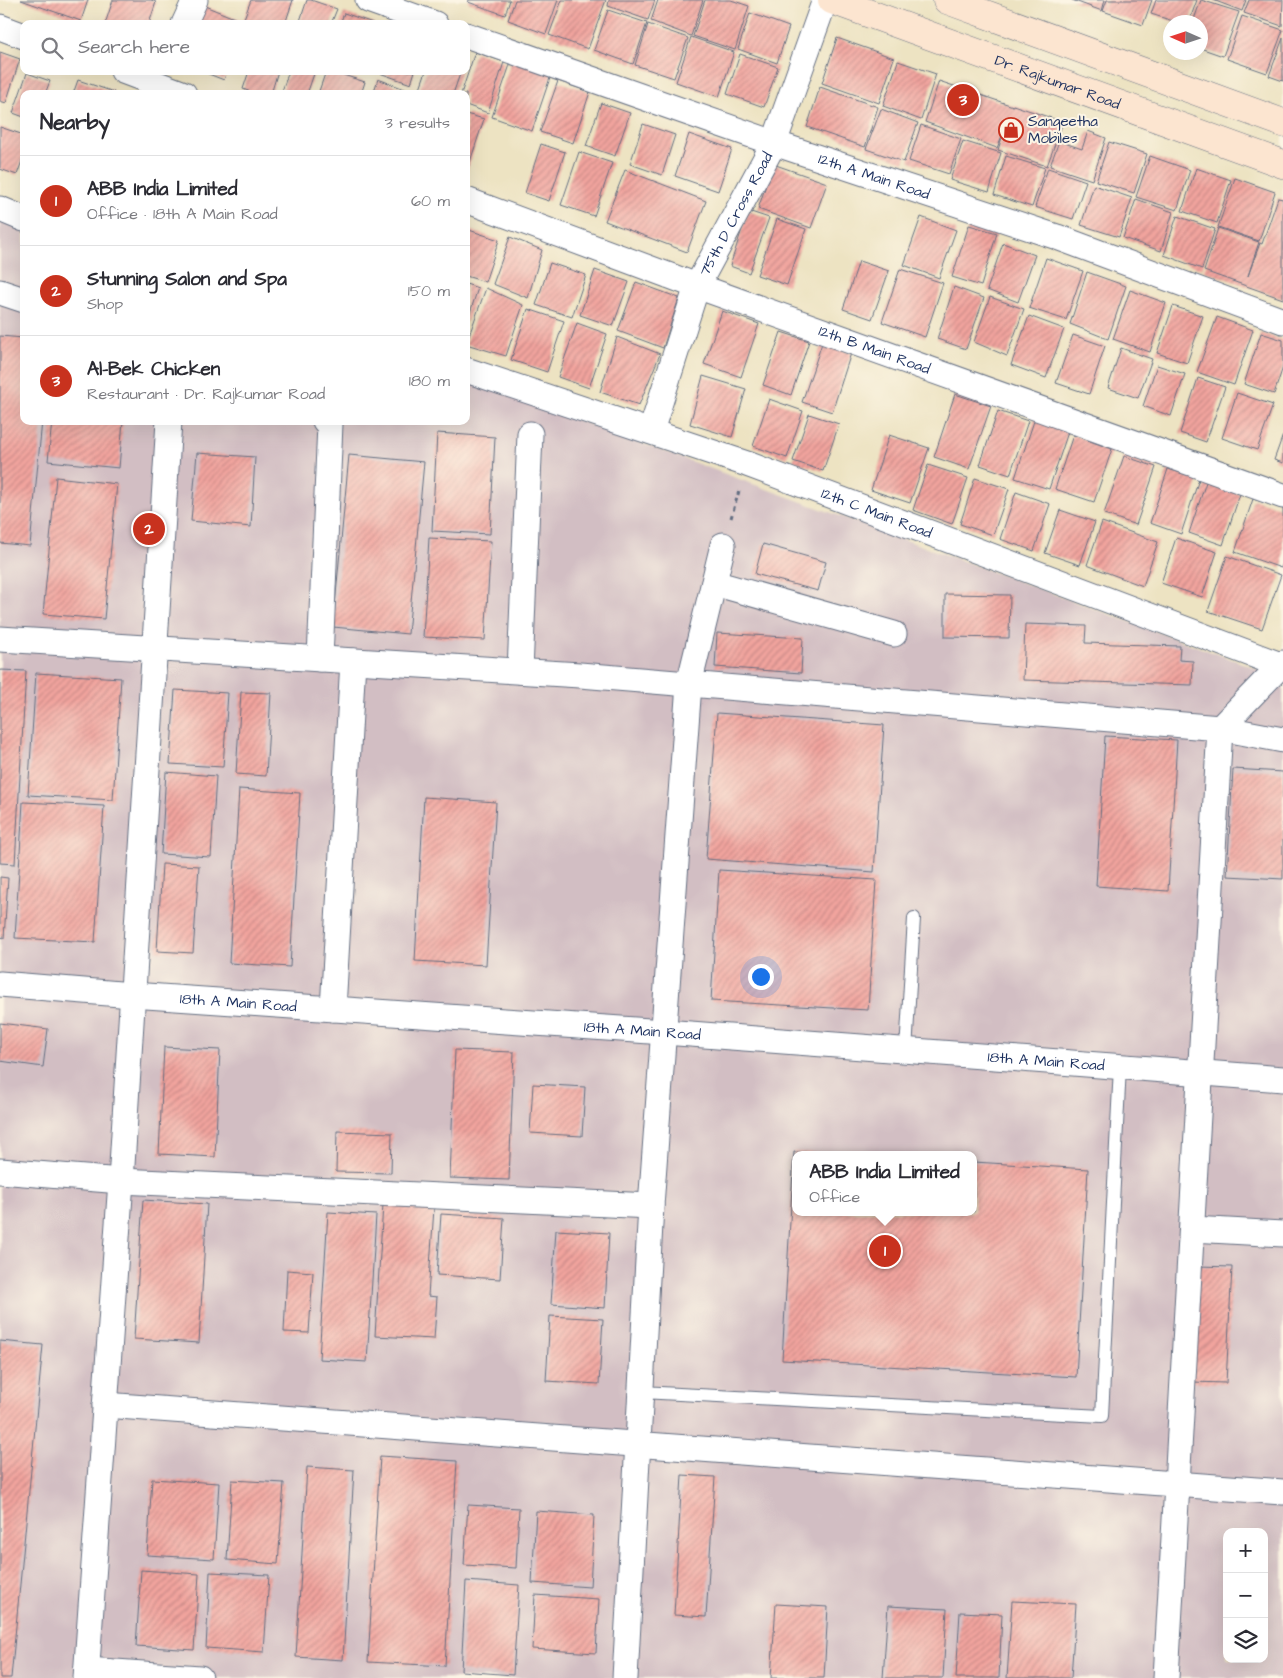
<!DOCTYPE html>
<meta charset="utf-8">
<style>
:root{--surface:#fff;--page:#f7f7f7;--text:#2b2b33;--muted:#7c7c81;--line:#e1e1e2;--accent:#c8321e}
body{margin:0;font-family:"Architects Daughter",sans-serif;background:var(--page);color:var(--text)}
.controls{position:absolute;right:15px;bottom:15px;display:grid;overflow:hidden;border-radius:10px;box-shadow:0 5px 20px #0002}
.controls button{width:45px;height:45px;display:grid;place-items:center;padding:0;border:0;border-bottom:1px solid var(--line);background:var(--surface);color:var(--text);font:25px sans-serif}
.compass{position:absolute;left:1163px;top:15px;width:45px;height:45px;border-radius:50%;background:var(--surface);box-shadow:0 5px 20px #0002;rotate:273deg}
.you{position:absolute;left:760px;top:976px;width:18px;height:18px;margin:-12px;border:4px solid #fff;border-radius:50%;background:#1a73e8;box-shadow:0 0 0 8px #1a73e833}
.badge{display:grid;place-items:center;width:32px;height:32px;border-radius:50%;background:var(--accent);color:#fff;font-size:16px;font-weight:700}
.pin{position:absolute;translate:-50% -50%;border:2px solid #fff;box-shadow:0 1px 5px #0006}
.popup{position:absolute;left:792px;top:1151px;width:185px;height:65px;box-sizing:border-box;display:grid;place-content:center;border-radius:10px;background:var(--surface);filter:drop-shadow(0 1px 4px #0005);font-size:16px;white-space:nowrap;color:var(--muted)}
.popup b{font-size:19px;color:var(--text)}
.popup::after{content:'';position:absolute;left:50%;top:100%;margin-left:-10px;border:10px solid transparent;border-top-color:var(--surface)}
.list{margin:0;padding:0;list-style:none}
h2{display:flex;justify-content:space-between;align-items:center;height:65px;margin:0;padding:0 20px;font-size:21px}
h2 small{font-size:16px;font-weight:400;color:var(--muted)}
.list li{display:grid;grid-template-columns:32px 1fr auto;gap:15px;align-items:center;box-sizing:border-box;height:90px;padding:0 20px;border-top:1px solid var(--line)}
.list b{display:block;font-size:19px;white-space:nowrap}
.list p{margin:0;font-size:16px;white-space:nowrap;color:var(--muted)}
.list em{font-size:16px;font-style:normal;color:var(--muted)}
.icon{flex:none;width:28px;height:28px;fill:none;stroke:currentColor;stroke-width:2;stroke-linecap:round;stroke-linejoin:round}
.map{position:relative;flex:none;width:1283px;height:1678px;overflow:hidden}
.search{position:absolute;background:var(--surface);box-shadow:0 5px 20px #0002;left:20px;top:20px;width:450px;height:55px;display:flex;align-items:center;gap:12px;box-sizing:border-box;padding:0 18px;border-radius:10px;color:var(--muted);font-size:19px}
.panel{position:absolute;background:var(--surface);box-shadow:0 5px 20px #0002;left:20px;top:90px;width:450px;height:335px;border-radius:10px}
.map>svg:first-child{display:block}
</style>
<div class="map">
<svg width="1283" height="1678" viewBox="0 0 1283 1678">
<defs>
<pattern id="building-hatch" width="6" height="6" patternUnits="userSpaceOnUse" patternTransform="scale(1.25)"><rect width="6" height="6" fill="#f2a49e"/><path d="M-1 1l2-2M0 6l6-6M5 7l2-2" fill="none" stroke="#c38684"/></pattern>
</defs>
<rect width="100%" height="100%" fill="#fcf5e5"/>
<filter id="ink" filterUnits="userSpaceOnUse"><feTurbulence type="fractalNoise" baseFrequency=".02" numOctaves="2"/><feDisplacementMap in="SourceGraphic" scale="10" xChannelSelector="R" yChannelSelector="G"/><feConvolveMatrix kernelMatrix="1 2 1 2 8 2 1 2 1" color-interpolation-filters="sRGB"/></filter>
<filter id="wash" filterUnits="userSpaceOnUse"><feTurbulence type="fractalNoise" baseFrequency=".0096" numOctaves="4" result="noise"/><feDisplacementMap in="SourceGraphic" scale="20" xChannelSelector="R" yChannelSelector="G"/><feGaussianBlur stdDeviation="1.12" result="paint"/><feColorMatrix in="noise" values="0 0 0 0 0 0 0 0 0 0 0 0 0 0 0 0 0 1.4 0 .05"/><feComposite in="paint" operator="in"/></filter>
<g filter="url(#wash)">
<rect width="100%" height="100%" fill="#ede3c2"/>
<path fill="#d2bec3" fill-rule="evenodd" d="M0 208 24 216V421H466V379L1283 678V1678H0ZM796 1155H974V1212H796ZM1227 1532H1264V1659H1227Z"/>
<g id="blocks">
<g fill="url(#building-hatch)">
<path d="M21 0H88L81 21Z"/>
<path d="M113 0H151L156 2 149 24H105Z"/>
<path d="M251 0H293L285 24H252L243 21Z"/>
<path d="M307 0H311L337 9 331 24H299Z"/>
<path d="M469 0H510L505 15 468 2Z"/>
<path d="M515 0H558L546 34 508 20Z"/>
<path d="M562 0H606L588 49 549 35Z"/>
<path d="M609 0H655L648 20 608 6Z"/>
<path d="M658 0H703L691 36 651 21Z"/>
<path d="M705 0H731L749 6 735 50 693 36Z"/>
<path d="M1072 0H1105L1102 11Z"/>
<path d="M1107 0H1152L1143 25 1103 11Z"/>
<path d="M1156 0H1197L1189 22H1176L1151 14Z"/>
<path d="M1201 0 1239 12 1223 56 1200 48V22H1193Z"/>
<path d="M1213 0H1246L1242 11Z"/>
<path d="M1249 0H1283L1282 26 1244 13Z"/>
<path d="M195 2 249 24H187Z"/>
<path d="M608 10 647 23 633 64 594 50Z"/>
<path d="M344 13 373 23V24H340Z"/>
<path d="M750 13 789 27 777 63 738 49Z"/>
<path d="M1242 16 1283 30 1267 73 1227 59Z"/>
<path d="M648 24 688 38 674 78 635 65Z"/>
<path d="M691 37 734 52 719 97 676 82Z"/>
<path d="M837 38 894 58 879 103 822 83Z"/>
<path d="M1283 38V81L1269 76Z"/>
<path d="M0 52 20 59 6 103 0 101Z"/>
<path d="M475 52 504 62 488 113 466 105V94H461Z"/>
<path d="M740 54 778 67 764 107 727 94Z"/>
<path d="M512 59 552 72 532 131 492 117Z"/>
<path d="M898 61 936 74 921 120 883 106Z"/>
<path d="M201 71H227L224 80Z"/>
<path d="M249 71H278L271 94H256L243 89Z"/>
<path d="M289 71H315L307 94H281Z"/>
<path d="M326 71H331L365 82 361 94H318Z"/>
<path d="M374 71H415L411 84Z"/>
<path d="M426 71H461L453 94H428L419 91Z"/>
<path d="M27 73 50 81 45 94H24V117L13 113Z"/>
<path d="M378 79 410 91 409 94H373Z"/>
<path d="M78 80 114 92 113 94H73Z"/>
<path d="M558 81 590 92 573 143 540 132Z"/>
<path d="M939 81 1013 106V105L1063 122 1047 166 998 150 1004 131 997 148 925 122Z"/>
<path d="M820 87 878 107 865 147 807 127Z"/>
<path d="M601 103 630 113 615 156 586 146Z"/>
<path d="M881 109 918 123 904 162 866 149Z"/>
<path d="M466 114 484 119 467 171H466Z"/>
<path d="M643 124 675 135 662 175 630 164Z"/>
<path d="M921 125 961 139 949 174 909 161Z"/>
<path d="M0 127 24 135V155L17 175 0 169Z"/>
<path d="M1088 131 1106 138 1092 180 1050 166 1059 141 1082 149Z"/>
<path d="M689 134 732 149 718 191 675 176Z"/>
<path d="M963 141 1001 153 989 192 950 180Z"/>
<path d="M1109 142 1147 154 1134 193 1096 181Z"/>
<path d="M541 144 565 152 549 201 525 193Z"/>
<path d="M579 152 612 163 594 216 561 205Z"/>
<path d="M1006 156 1045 168 1032 207 994 195Z"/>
<path d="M1150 156 1190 170 1177 210 1136 197Z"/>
<path d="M773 164 827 183 811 228 758 209Z"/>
<path d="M1048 168 1086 181 1073 219 1035 207Z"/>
<path d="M1196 168 1231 180 1217 223 1182 211Z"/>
<path d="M625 170 706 201 687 252 605 221Z"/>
<path d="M1235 178 1275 192 1259 241 1218 227Z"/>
<path d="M1094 185 1132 198 1119 237 1081 225Z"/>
<path d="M1278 198 1283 199V299L1204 271 1218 228 1259 242 1248 276 1260 243 1262 244Z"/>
<path d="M1136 199 1173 212 1161 251 1123 238Z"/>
<path d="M748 211 769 218 749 273 730 266Z"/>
<path d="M1177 216 1215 229 1202 269 1164 255Z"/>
<path d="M921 217 956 230 939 278 904 265Z"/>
<path d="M777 219 806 229 787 285 757 275Z"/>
<path d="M969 225 997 233 981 286 952 277Z"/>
<path d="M466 229 499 240 485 282 466 276Z"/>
<path d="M510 237 542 250 528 298 493 284Z"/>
<path d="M1003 243 1035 255 1018 302 987 290Z"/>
<path d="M1046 258 1083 271 1066 320 1029 308Z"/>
<path d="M859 261 889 271 872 319 843 309Z"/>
<path d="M550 263 586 275 572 317 536 305Z"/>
<path d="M900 269 943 283 925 337 882 322Z"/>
<path d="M595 270 629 282 613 326 580 315Z"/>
<path d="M1087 272 1126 286 1108 339 1070 324Z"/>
<path d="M636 282 679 298 663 348 618 331Z"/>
<path d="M466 284 478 288 467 322H466Z"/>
<path d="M954 287 984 298 966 349 937 339Z"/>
<path d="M486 288 523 305 506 356 466 344Z"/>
<path d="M1130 290 1166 303 1150 352 1113 339Z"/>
<path d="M990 297 1024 309 1007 356 974 342Z"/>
<path d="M1173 306 1203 316 1187 363 1157 353Z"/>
<path d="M528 309 564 321 547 372 511 360Z"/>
<path d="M722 311 759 324 741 377 704 364Z"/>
<path d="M1029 316 1064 329 1046 378 1011 365Z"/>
<path d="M1217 317 1253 330 1234 385 1197 372Z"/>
<path d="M577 323 607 334 589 388 558 377Z"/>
<path d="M781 332 809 341 791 395 763 385Z"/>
<path d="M1261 333 1283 340V367L1274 394 1244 384Z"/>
<path d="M1073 335 1105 346 1089 394 1056 383Z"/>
<path d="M0 336 24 338V421H42L30 546 0 543Z"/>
<path d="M617 337 660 354 639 405 600 392Z"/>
<path d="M822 343 851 353 832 412 802 402Z"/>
<path d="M1121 348 1152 359 1138 398 1108 388Z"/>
<path d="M1157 365 1185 374 1171 416 1143 406Z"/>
<path d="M703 376 746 389 732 437 690 424Z"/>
<path d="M1198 378 1225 387 1206 442 1180 433Z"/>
<path d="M1237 393 1273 405 1257 450 1222 438Z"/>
<path d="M955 394 991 406 969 469 934 457Z"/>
<path d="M769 399 803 411 787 458 753 446Z"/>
<path d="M998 411 1028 421 1010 475 980 465Z"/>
<path d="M809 414 839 424 823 471 793 461Z"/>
<path d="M1035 418 1069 429 1049 489 1015 478Z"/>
<path d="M52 421H123L119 468 48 461Z"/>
<path d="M437 433 495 437 490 534 432 531Z"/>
<path d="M889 435 929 448 910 503 871 490Z"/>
<path d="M1073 435 1112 449 1094 502 1055 489Z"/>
<path d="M1283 435V463L1274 460Z"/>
<path d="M197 453 255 457 251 527 191 521Z"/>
<path d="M349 455 424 462 408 634 333 627Z"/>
<path d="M1124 456 1156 467 1136 525 1104 514Z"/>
<path d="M928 465 968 478 952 524 913 510Z"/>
<path d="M1168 469 1199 479 1181 534 1150 523Z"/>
<path d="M56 477 117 484 104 619 43 614Z"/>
<path d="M975 478 1009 489 993 535 960 524Z"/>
<path d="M1206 482 1240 494 1223 545 1189 533Z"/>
<path d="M1016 492 1050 504 1034 551 1000 539Z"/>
<path d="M1253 499 1283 509V563L1281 568 1235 552Z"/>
<path d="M1060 510 1095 522 1080 565 1045 553Z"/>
<path d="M1102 522 1158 542 1143 586 1087 565Z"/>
<path d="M429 538 491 541 485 640 423 637Z"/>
<path d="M1176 538 1217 552 1202 597 1161 583Z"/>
<path d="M763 544 826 562 818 591 755 574Z"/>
<path d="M1227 556 1281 575 1262 629 1208 611Z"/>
<path d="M945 594 1010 595 1009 638 945 637Z"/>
<path d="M1025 624 1086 626 1085 643 1180 646 1179 660 1193 661 1192 685 1023 680Z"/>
<path d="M717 633 803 638 801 673 715 667Z"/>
<path d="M0 670 26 671 15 864 0 863Z"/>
<path d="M36 673 121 678 113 800 28 795Z"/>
<path d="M175 690 228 693 223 767 170 764Z"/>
<path d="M241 692 271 693 266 776 236 774Z"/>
<path d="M717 713 884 725 874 872 706 859Z"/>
<path d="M1105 736 1177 740 1168 891 1096 886Z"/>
<path d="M1233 769 1283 772V879L1227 876Z"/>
<path d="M166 772 216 776 211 857 161 854Z"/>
<path d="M239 789 300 793 290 967 229 963Z"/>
<path d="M424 797 496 802 486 965 415 961Z"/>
<path d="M23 802 104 806 95 942 15 938Z"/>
<path d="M162 864 199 866 193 953 157 951Z"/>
<path d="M719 870 876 880 868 1010 711 1001Z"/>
<path d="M0 877 8 878 4 938 0 937Z"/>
<path d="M0 1023 48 1029 43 1067 0 1061Z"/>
<path d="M164 1047 220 1050 215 1157 159 1154Z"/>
<path d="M455 1050 514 1052 509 1180 450 1178Z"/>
<path d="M533 1084 585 1087 582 1136 530 1133Z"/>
<path d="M337 1131 392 1133 391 1173 336 1172Z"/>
<path d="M794 1152 824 1153V1155H796V1212H974V1162L1088 1169 1076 1377 782 1360Z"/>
<path d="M143 1200 207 1204 199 1343 134 1339Z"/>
<path d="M383 1204 434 1208 428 1296 437 1297 434 1339 375 1336Z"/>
<path d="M328 1212 376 1215 367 1362 319 1359Z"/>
<path d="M441 1214 504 1218 500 1279 437 1275Z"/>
<path d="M556 1230 609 1233 605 1308 551 1304Z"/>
<path d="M1198 1266 1232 1267 1226 1383 1192 1382Z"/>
<path d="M287 1270 313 1272 309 1333 284 1332Z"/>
<path d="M550 1316 603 1319 599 1384 546 1381Z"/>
<path d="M0 1341 43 1345 11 1678H0Z"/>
<path d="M380 1456 457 1461 445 1666 368 1662Z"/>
<path d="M307 1467 354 1470 343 1660 296 1657Z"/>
<path d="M682 1475 715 1477 706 1617 674 1615Z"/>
<path d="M152 1479 219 1483 214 1559 147 1555Z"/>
<path d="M232 1480 284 1483 278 1564 227 1560Z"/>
<path d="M468 1505 519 1508 516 1568 464 1565Z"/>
<path d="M536 1511 594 1515 590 1587 532 1583Z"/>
<path d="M141 1570 199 1574 194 1650 136 1646Z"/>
<path d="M210 1572 269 1575 264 1652 206 1648Z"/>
<path d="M466 1581 519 1585 513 1675 461 1671Z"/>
<path d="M535 1595 599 1599 596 1653 532 1649Z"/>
<path d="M1012 1601 1076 1604 1071 1678H1007Z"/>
<path d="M776 1604 828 1607 824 1678H771Z"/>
<path d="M888 1606 947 1609 943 1678H883Z"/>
<path d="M960 1612 1002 1614 999 1678H956Z"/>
</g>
</g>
</g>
<g filter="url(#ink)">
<use href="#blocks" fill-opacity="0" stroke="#646e81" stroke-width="1"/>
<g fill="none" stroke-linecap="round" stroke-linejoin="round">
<defs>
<g id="lane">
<path d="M906 1051 914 918"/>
<path d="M641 1392 1102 1416 1120 1067"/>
</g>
<g id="street">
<path d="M368 0 435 24"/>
<path d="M184 24 195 0"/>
<path d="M0 27 24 36"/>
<path id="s1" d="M466 35 774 143 1057 237 1283 321"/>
<path d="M123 71 184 94"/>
<path id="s2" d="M466 200 697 286 1283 496"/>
<path d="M0 209 24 219"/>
<path d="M0 292 24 300"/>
<path id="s3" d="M466 370 747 464 1283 666"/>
<path id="s4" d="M651 431 697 286 774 143 825 0"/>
<path d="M714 583 894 634"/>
<path d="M0 639 580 675 1220 728 1283 740"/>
<path d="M320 659 330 424 325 421"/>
<path d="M520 671 530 434"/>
<path id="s5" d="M0 984 132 995 664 1032 1283 1079"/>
<path d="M333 1009 353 661"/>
<path d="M0 1171 121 1181 651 1206"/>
<path d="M1192 1229 1283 1234"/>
<path d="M105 1405 1283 1492"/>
<path d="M87 1670 200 1678"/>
<path d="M86 1678 121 1181 169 421"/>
<path d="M625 1678 651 1206 689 684 723 545"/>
<path d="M1166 1678 1220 728 1283 663"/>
</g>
<g id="secondary">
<path id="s6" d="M832 0 1283 164"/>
<path d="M947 0 1283 123"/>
</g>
</defs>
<use href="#lane" stroke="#646e81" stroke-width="14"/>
<use href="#street" stroke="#646e81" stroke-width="27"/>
<use href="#secondary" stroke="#646e81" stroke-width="29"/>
<path stroke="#646e81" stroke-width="3" stroke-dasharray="4 4" stroke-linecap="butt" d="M731 518 739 491"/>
<use href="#lane" stroke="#fff" stroke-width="12"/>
<use href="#street" stroke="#fff" stroke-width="25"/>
<use href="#secondary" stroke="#fce5d0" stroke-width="28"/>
</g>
</g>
<defs>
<symbol id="shop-ring" viewBox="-11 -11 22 22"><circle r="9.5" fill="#fcf5e5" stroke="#c8321e" stroke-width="1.5"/><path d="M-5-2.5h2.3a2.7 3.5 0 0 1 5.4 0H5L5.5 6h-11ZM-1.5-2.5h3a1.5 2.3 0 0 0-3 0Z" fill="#c8321e"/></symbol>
</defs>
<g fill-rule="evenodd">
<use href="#shop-ring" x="997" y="116" width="28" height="28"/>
</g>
<g text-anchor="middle" stroke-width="4" stroke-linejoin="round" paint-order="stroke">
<g font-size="15" fill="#1b2f5e" stroke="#fcf5e5">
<text dy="5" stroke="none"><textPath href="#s6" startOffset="240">Dr. Rajkumar Road</textPath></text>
<text dy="5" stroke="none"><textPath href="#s1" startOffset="432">12th A Main Road</textPath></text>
<text dy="5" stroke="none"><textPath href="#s4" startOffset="234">75th D Cross Road</textPath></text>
<text dy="5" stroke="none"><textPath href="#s2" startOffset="435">12th B Main Road</textPath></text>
<text dy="5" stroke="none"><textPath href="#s3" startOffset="435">12th C Main Road</textPath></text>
<text dy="5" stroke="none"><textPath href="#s5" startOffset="239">18th A Main Road</textPath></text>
<text dy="5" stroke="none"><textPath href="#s5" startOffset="644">18th A Main Road</textPath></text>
<text dy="5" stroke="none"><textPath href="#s5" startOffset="1049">18th A Main Road</textPath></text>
</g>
<g font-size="15" fill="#1b2f5e" stroke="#fcf5e5" text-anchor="start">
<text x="1028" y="126">Sangeetha<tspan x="1028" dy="17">Mobiles</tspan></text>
</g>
</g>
</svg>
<div class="controls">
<button>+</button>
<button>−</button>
<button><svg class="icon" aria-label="layers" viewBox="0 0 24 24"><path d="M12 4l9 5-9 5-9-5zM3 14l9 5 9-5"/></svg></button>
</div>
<svg class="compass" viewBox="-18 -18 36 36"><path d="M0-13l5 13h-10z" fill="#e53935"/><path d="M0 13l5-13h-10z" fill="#7c7c81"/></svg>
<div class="you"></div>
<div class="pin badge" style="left:885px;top:1251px">1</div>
<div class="popup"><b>ABB India Limited</b>Office</div>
<div class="pin badge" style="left:149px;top:529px">2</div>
<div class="pin badge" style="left:963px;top:100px">3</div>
<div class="search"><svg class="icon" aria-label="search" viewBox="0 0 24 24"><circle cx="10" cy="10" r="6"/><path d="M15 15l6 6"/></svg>Search here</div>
<section class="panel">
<h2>Nearby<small>3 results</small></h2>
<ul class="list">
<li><span class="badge">1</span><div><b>ABB India Limited</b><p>Office · 18th A Main Road</p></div><em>60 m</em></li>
<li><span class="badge">2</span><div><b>Stunning Salon and Spa</b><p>Shop</p></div><em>150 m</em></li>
<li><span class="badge">3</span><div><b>Al-Bek Chicken</b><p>Restaurant · Dr. Rajkumar Road</p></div><em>180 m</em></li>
</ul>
</section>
</div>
